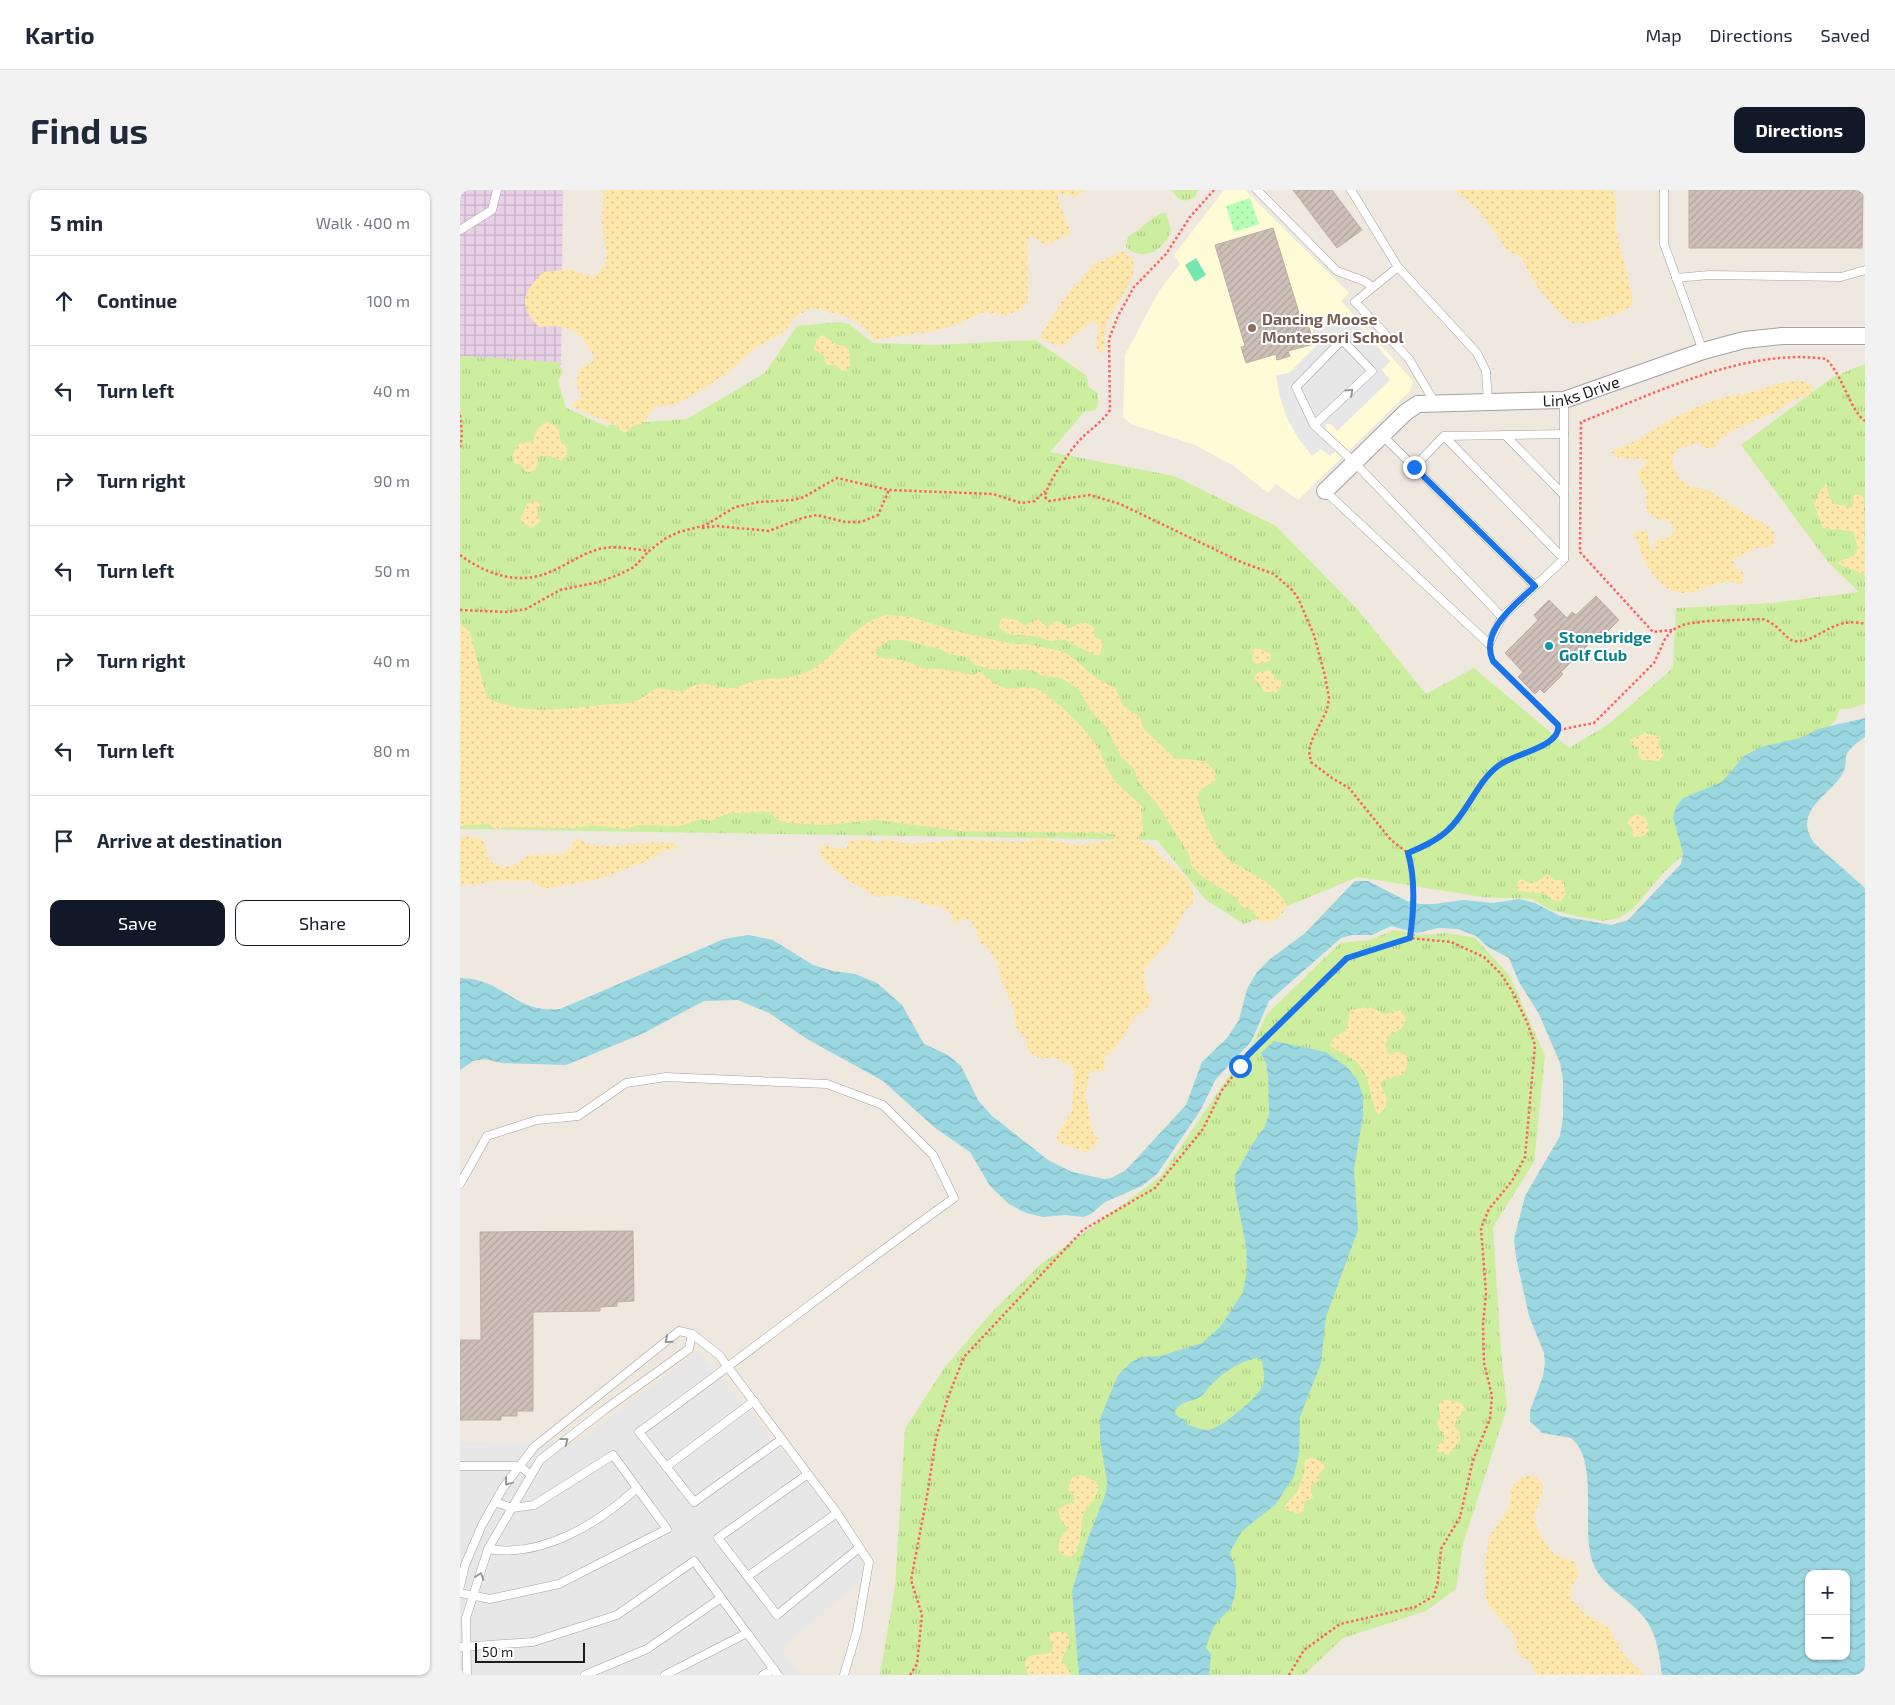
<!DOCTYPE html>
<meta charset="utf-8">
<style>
:root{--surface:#fff;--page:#f2f2f3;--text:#1f2937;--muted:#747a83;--line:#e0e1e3;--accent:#111827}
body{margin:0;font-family:"Exo 2",sans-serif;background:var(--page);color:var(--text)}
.controls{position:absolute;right:15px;bottom:15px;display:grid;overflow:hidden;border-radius:10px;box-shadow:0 1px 4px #0004}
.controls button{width:45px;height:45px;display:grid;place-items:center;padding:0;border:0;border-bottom:1px solid var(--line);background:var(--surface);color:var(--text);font:25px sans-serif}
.scale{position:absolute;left:15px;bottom:12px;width:110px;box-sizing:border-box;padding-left:5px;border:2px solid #1b1b1b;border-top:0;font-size:14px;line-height:18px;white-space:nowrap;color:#1b1b1b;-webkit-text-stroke:4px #fff;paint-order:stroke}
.stop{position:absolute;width:15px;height:15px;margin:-11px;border:4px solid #1a73e8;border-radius:50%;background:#fff}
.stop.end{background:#1a73e8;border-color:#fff;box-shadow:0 1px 5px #0008}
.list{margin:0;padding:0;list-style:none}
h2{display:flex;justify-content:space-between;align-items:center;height:65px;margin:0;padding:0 20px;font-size:21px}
h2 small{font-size:16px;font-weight:400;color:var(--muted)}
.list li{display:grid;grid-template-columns:32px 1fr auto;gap:15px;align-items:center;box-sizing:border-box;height:90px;padding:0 20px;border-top:1px solid var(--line)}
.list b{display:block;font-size:19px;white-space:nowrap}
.list em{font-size:16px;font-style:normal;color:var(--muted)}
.actions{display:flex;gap:10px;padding:15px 20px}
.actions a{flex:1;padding:11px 0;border:1px solid var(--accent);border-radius:10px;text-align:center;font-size:18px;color:var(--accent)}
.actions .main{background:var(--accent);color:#fff}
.icon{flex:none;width:28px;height:28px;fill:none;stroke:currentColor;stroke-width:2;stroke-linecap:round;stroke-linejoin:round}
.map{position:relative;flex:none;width:1405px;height:1485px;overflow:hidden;border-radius:10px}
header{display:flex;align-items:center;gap:30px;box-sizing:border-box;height:70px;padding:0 25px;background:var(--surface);border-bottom:1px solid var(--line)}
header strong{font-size:24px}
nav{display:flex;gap:28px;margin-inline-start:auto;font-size:18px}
.intro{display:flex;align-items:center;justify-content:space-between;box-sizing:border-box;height:120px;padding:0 30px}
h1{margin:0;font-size:35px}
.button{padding:12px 22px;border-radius:10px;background:var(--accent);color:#fff;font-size:18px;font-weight:700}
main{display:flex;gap:30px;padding:0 30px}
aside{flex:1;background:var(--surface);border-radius:10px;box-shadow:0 1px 4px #0004}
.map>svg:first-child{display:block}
</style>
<header>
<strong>Kartio</strong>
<nav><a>Map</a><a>Directions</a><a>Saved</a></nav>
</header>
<div class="intro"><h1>Find us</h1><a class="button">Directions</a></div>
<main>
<aside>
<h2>5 min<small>Walk · 400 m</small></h2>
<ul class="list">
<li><svg class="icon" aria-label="ahead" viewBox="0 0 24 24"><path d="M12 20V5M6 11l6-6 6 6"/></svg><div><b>Continue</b></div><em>100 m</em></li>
<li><svg class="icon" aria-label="left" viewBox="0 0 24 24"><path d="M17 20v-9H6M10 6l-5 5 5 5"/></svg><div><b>Turn left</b></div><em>40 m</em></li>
<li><svg class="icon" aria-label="right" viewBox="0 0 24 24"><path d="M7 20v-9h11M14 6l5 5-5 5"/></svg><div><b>Turn right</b></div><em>90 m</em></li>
<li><svg class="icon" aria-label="left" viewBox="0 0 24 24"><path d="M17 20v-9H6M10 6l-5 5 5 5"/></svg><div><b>Turn left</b></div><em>50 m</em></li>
<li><svg class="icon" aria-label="right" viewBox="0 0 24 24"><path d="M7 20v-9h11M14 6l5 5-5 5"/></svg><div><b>Turn right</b></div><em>40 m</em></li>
<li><svg class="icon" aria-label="left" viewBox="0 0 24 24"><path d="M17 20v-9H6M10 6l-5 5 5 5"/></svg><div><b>Turn left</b></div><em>80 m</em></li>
<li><svg class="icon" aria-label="arrive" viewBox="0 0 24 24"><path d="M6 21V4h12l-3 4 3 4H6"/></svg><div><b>Arrive at destination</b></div></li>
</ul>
<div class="actions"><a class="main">Save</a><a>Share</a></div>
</aside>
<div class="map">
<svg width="1405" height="1485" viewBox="0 0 1405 1485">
<defs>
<pattern id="industrial-grid" width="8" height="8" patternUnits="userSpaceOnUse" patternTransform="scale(1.25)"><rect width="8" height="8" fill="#e8d0e6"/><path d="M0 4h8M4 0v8" fill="none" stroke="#c6b2c5"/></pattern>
<pattern id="grass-tufts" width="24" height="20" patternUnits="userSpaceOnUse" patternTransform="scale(1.25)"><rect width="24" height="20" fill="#cdee9f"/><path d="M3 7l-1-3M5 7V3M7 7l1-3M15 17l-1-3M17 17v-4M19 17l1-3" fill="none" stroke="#afcc88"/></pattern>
<pattern id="sand-dots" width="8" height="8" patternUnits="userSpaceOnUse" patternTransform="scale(1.25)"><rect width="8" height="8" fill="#ffe7ac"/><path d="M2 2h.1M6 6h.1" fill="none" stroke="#dac693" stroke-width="1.8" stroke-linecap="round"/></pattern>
<pattern id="park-dots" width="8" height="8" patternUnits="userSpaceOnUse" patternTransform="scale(1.25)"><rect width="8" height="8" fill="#b6ffb6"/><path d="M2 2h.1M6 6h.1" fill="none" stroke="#9cda9c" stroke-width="1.8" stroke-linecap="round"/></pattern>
<pattern id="water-waves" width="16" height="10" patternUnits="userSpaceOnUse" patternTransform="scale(1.25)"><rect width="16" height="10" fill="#9ad7e1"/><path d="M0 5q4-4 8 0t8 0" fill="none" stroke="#84b8c0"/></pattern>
<pattern id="building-hatch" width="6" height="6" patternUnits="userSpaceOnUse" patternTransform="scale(1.25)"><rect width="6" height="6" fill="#cec0b8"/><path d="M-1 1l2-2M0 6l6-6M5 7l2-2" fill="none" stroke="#b0a49e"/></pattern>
</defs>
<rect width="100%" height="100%" fill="#eee8df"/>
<path fill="url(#industrial-grid)" d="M0 0H103L101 175 0 167Z"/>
<path fill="#fffbd7" d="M764 0H785L889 103 881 111 953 191 950 201 838 310 816 294 808 303 774 276 735 255 671 234 663 227 665 165 699 101 720 74 714 65Z"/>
<g fill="url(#grass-tufts)">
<path d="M712 0H738L736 6C726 14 717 11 712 0Z"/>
<path d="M702 23H706L711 39C706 60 683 73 666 57L668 46C681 40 689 29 702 23Z"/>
<path d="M380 132 389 134 413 153 474 155 575 150 627 186 628 196 638 204V215L636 220 624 222 590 262 714 286 816 336 898 420 966 504 1014 478 1109 558 1149 534 1213 478 1216 418 1313 413 1399 402 1368 372 1281 255 1373 187 1405 174V513L1389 519H1380L1375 531 1370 536 1204 682 1174 718 1159 728 1142 731 1112 725 1091 720 1072 709 1022 707 898 687 784 734 746 710 697 650 0 639V166L98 172 103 182 98 191 106 218 148 237V235L227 229 305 183 337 136Z"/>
<path d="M934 740 960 745 987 743 1015 748 1050 786 1085 866 1074 972 1033 1037 1041 1161 1047 1218 1003 1354 996 1399 966 1421 883 1448 844 1485H420L435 1397 445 1239 485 1177 533 1121 580 1075 700 987 775 877 794 852 807 824 880 753 909 750Z"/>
</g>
<g fill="url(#sand-dots)">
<path d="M143 0H624L616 7 598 3V10L611 43 586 55 570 45 567 57 568 111 560 120 547 125 524 122 495 135 474 141 414 150C402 127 374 123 351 118L333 129 327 139 318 146 298 156 266 184 242 200 216 214 194 217 184 233 174 236 164 243 156 236 111 216 122 206C114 196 117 190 120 178L135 170C123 141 110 134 79 137 57 115 63 102 83 82L111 79 133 87C156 70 143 55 142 32 142 21 144 11 143 0Z"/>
<path d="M995 0H1151L1156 8V39L1173 109 1170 117 1159 123 1126 133H1113L1103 127 1078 98 1061 68 1047 60 1018 19Z"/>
<path d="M661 61 673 68C678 94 654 113 646 136 643 145 646 155 642 163L637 160 636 153 639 136 632 131 602 157 584 151 580 146 605 107 637 71 641 72Z"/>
<path d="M363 145 377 155 384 156 389 159 390 176 386 181H382L377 175H367L363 164 354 160 357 149Z"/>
<path d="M1342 191 1352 195V203L1332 211 1316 222 1275 239 1257 252 1254 258H1245L1238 253 1216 260 1212 273 1219 288 1229 296 1248 300 1293 329 1304 333 1314 342 1315 351 1309 357 1295 358 1281 367H1275L1273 370 1275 378 1283 382 1282 395C1262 385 1245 401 1226 403 1195 405 1181 365 1174 342L1187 341 1190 357 1194 362 1196 350 1208 348 1215 341 1208 329 1200 331 1187 321 1186 302 1177 283 1187 272 1181 269 1158 268 1151 262 1182 248 1209 230 1234 218 1265 207 1289 203 1326 192Z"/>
<path d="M87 231 99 239 100 250 107 257V264L101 271 90 266H79L76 279 71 282H66L61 275 54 273 53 263 60 253 73 252 76 241Z"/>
<path d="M1367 294 1369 307 1374 314 1392 317 1394 304 1400 305 1404 309 1405 385 1376 373 1394 366 1398 358 1393 341 1363 338 1354 314 1361 299Z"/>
<path d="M76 311 80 313 77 323 81 331 72 338 62 332 61 327 67 314Z"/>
<path d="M427 425 451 427 491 440 552 454H566L601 461 609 465 636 488 655 498 663 516 679 526 684 539 711 565 714 568 745 571 756 583 754 587 756 590 740 600C735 609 740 616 743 625 749 643 758 663 774 673 794 686 816 693 827 716L823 723 812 732 809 730 807 733 797 730 794 721 781 716 777 708 743 687 730 674V666L697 614 678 591 675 580 660 565 647 538 631 521 619 499 601 488 582 486 572 480 530 479 515 475 508 467 489 464 480 459 444 450H429L415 460 417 466 422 468 442 470 462 478 483 479 513 485 519 482C528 486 533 494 541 497 554 502 567 493 579 500 600 513 620 534 635 553 643 565 646 579 655 591 663 601 674 607 683 617L681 619 683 642 679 645V650C683 654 688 653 693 657 697 660 699 665 703 669 718 680 739 693 732 715L725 720 708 754 701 759 684 780 685 797 691 810 690 815 672 830 665 845 644 870 645 880 630 882 625 904 633 942 639 950 631 960 625 962 598 952 597 945 612 921 614 882 613 877 594 868H578L569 862 566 848 556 838 553 818 540 787 537 772 526 755H520L518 745 511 731 503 728 494 735 492 725 479 716H470L438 705 418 707 412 705C399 697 359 675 360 659L364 654 378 659 387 658 389 651 405 649 417 653 425 649 449 654 500 650 563 652 580 648 615 655 632 654 653 649 656 645 643 643 501 641 416 630 366 635 329 633 318 630 309 622 269 623 251 631 241 629 220 636 177 635 167 639 129 635 117 638 43 637 37 640 29 634 0 636V434L10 442 24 498 29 509C74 529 121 515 168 513L179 510 193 500 200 498 222 502C249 485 246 499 272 498 279 498 284 494 290 492 307 487 327 490 343 484 373 473 392 432 427 425Z"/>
<path d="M545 428 557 430 565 436 578 429 587 437 597 431 610 438 623 432 634 437V447L643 451 640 465C632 466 614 453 605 450 600 448 595 451 590 451 586 450 583 447 579 447 565 444 550 448 539 438L541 429Z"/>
<path d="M798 458 811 464 810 471 796 474 792 470 793 460Z"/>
<path d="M809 480 813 482 814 488 823 492 817 502H804L801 495 794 489 797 483Z"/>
<path d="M1185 543 1201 547 1198 555 1204 564 1198 571 1182 570 1178 565 1179 558 1170 554V550Z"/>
<path d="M1179 624 1186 629 1189 638 1187 643 1178 648 1173 646V639L1167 633 1174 625Z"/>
<path d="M3 646 22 649 26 656V666L33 673 44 677 55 675 68 665 104 664 117 648C145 666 186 647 215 654L217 659 202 661 190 670 139 689 84 699 71 691H36L13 695 0 693V648Z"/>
<path d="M1088 684 1094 690H1101L1104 692 1105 705 1101 711H1095L1085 704 1057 701 1058 691 1062 689C1073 698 1079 690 1088 684Z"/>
<path d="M910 817 925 824 941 820 946 830 941 839 930 844 925 855 928 864 939 862 946 865C949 871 946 878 944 884L923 890 921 896 927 909 925 919 918 925C908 908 912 883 894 870 887 864 878 862 870 856L873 848 886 841 890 820Z"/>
<path d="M985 1210 1002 1213 1005 1220 999 1226 994 1236 1000 1242V1250L988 1265 978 1262 976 1258 985 1248 983 1243 978 1238 977 1233 981 1227C979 1221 976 1212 985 1210Z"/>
<path d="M848 1267C854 1267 864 1271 865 1278L859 1283V1291L850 1295 853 1308 845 1311 843 1322 838 1324 827 1320 825 1316 837 1302 845 1280 844 1273Z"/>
<path d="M621 1285 635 1291 639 1297C637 1310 627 1314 623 1325 620 1333 623 1369 608 1366 603 1366 601 1363 598 1360L600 1349 608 1339 601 1330 598 1319 613 1312 615 1307 608 1299 612 1288Z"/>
<path d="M1069 1285C1097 1290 1073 1315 1075 1331 1076 1340 1088 1359 1095 1364 1100 1367 1108 1369 1114 1371L1119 1384 1111 1398V1409L1124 1423 1148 1437 1164 1465 1184 1485H1077L1071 1473 1058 1463 1056 1451 1052 1442 1028 1415 1026 1407 1025 1372 1030 1345 1049 1317 1051 1298 1058 1290Z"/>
<path d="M591 1442H605C616 1451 604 1459 602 1470L611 1485H568L565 1473C571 1460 583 1468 592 1461L593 1455 589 1447Z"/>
</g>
<path fill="url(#park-dots)" d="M790 8 799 34 774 42 766 16Z"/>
<path fill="#74e6b0" d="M736 68 746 85 735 92 725 75Z"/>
<g fill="#e7e7e7">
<path d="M880 125 885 138 894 130 930 171 922 180 930 190 877 241 871 234H866V239L882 255 870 266 861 259 852 266 838 248 827 228 820 207 816 185 829 183 856 156 852 135Z"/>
<path d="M238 1161 396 1350 404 1386 322 1459 339 1485H0V1252L115 1254Z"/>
</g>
<g fill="url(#water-waves)" fill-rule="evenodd">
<path d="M1405 528V547C1399 551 1388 559 1386 566 1386 570 1385 577 1384 581 1372 606 1331 619 1354 653L1405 698V1485H1202C1199 1463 1197 1442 1182 1425 1166 1406 1142 1397 1133 1373 1120 1338 1140 1271 1111 1248L1082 1243 1070 1231V1221L1083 1186 1085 1173 1084 1163 1069 1126 1056 1067 1054 1049 1065 1006 1100 946 1103 927V890L1100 873 1079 824 1059 792 1049 768 1028 757 1016 746 998 739 978 738 957 743 931 736 912 745H892L881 748 809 811 791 852 756 889 740 921 697 984 682 996 645 1012 631 1024 623 1027 605 1025 583 1027 566 1023 549 1014 530 996 510 962 474 937 423 891 347 849 309 823 278 810 244 811 184 843 106 875 42 873 25 869 13 871 0 880V788C43 788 55 824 100 819L264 749 288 745 313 750 353 775 373 781 395 784 417 793 442 815 464 854 488 865 501 876 518 910 531 925 588 970 612 982 644 989 651 988 666 980 726 915 742 872 767 848 779 830 787 799 797 782 810 769 844 744 895 691H908L947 711 959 714H974L1003 710 1033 713 1059 709 1075 713 1100 726 1152 735 1168 730 1221 674 1223 663 1213 627 1216 617 1223 608 1262 592 1284 566 1301 557 1340 548 1358 539ZM1349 1384H1386V1466H1349Z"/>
<path d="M814 851 866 862 887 877 898 891 903 906V926L894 979 898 1040 866 1127 861 1173 840 1227 839 1264 834 1286 815 1315 782 1341 771 1360 770 1364C778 1379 779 1404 769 1420 767 1423 763 1425 761 1428 752 1436 749 1448 746 1458L751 1464 749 1485H619L612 1401 627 1351 646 1303 647 1291 640 1250V1229L658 1185 671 1172 682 1167 700 1166 742 1153 761 1136 783 1102 787 1081 786 1056 775 1000V985L793 953 804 938 809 925 808 886 806 873 801 863ZM797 1168 802 1170C803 1179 806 1188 802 1197 797 1208 758 1241 747 1240 742 1240 733 1236 728 1235L725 1230 716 1225 715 1221C723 1209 732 1213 741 1206 745 1204 747 1198 751 1195 764 1182 778 1172 797 1168Z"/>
</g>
<g fill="url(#building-hatch)" stroke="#c1aca0">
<path d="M833 0H872L902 40 877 58Z"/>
<path d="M1229 0H1403L1402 58H1229Z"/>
<path d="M813 38 843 136 848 134 854 154 828 161 830 166 817 170 816 164 786 173 781 157 785 156 755 55Z"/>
<path d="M1136 406 1159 430 1140 449 1137 446 1101 482 1103 484 1084 503 1080 499 1075 504 1058 487 1063 482 1045 463 1078 430 1074 425 1089 410 1107 428 1112 422 1116 425Z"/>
<path d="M173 1041 174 1111 157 1112V1116L140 1117V1121L73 1122V1221H57V1226H41V1230H0V1150H21L20 1042Z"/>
</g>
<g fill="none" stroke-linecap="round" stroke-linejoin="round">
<defs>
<g id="service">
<path d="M797 0 877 81 904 91 913 97"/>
<path d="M891 0 938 77"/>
<path d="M1204 0V54L1243 161"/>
<path d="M0 40 32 20 37 0"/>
<path d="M1216 88 1249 85 1381 87 1405 80"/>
<path d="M975 213 949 169 895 112 938 77 1017 163 1026 181 1028 212"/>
<path d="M854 235 912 181 882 150 836 197 854 235 895 273 1042 427"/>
<path d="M922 245 954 277 984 246 1104 244"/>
<path d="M1045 245 1104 305"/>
<path d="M984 246 1104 369"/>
<path d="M954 277 1075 396"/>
<path d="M865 301 1029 454 1042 427 1104 369V210"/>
<path d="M0 994 27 946 77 930 118 926 166 893 206 887 367 894 423 915 473 965 494 1008C388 1084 285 1166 179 1242L234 1312 322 1249"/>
<path d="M232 1144 259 1165 377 1323 409 1372 397 1441 384 1485"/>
<path d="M0 1276H60L71 1285"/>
<path d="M206 1277 294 1211"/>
<path d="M348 1284 258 1348 317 1425 399 1358"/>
<path d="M28 1359C83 1368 139 1333 177 1298"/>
<path d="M288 1386 377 1323"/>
<path d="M0 1396 5 1375 22 1335 43 1298 74 1257 219 1141 232 1144 229 1159 144 1220 80 1270 28 1359 6 1428 7 1485"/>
<path d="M0 1403 30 1409 99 1394 207 1339 153 1265 74 1315 52 1318 35 1312"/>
<path d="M0 1457 73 1452 157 1425 234 1371 287 1443"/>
<path d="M125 1485 187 1459 261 1408"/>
<path d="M205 1485 287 1443 318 1485"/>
<path d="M303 1485 314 1479"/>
</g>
<g id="minor">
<path id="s1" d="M865 301 946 222 958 214 1104 210 1243 161 1284 150 1322 146H1405"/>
</g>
</defs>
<use href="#service" stroke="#a2a2a2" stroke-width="9"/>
<use href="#minor" stroke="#a2a2a2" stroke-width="18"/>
<g stroke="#ff615f" stroke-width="2.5" stroke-dasharray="2.5 2.5" stroke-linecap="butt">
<path d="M754 0 730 27 706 64 674 97 658 126 649 149 650 220C641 234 627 241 617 253 608 264 586 295 585 307L589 311 630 305 660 314 781 372 814 384 832 400 838 408 854 445 865 486 869 508 867 520 852 550 849 561 851 572 872 588 889 598 931 650 948 663C962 657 977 650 988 640 1008 622 1016 593 1038 576 1052 564 1102 557 1098 535L1033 471 1030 464"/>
<path d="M0 225 2 244 0 258"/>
<path d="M242 338 257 336 309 341 342 328 357 325 385 332H401L418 325 429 300"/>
<path d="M0 365C26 384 58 396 90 382 107 375 121 364 139 359 154 355 174 359 189 361L206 348 219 342 246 335 275 317 299 312 333 310 344 307 377 288 429 300 533 304 561 313 575 311 585 301"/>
<path d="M0 420 48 422 66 419 100 400 139 392 158 385 174 377 189 361"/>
<path d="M1212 440 1193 442 1120 362 1121 232C1195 204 1285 157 1366 169 1384 187 1389 219 1405 231"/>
<path d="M1099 540 1134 533 1194 473 1205 449 1212 440 1225 434 1249 431 1302 429C1318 433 1326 450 1334 451 1358 454 1372 425 1405 434"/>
<path d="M450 1485 457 1474 462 1425 451 1390 467 1306 476 1248 488 1207 504 1167 623 1040 695 998 743 939 762 900 789 865 887 768 950 748C954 720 956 690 948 663"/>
<path d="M829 1485 844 1460 880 1434 955 1417 974 1406 978 1391 981 1359 1000 1327 1013 1270 1030 1229 1032 1206 1024 1173 1023 1135 1026 1103 1021 1038 1029 1019 1052 991 1065 967 1075 855 1067 832 1052 801 1041 784 1024 767 991 752 950 748"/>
</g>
<use href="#service" stroke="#fff" stroke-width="8"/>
<use href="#minor" stroke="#fff" stroke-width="16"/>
</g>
<defs><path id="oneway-chevron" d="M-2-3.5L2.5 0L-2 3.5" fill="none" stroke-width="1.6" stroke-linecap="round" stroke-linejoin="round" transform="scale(1.25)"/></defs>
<g stroke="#989898">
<use href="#oneway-chevron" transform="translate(890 202) rotate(-43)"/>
<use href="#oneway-chevron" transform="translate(208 1150) rotate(141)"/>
<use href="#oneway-chevron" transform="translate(105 1251) rotate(-38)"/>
<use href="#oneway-chevron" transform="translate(48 1292) rotate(127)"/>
<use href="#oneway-chevron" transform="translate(20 1386) rotate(-72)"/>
</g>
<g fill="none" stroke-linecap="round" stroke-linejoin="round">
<path stroke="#1a73e8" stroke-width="6" d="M780 876 788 865 887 768 950 748C954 720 956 690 948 663 962 657 978 650 988 640 1008 622 1016 593 1038 576 1052 564 1102 557 1098 535L1033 471C1019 441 1056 414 1075 396L954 277"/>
</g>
<circle fill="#8d6e63" stroke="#fff" stroke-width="2" cx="792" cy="138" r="5"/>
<circle fill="#0f9aa8" stroke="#fff" stroke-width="2" cx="1089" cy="456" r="5"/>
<g text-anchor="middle" stroke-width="4" stroke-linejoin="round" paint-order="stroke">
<g font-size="16" font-weight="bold" fill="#785e54" stroke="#fff" text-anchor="start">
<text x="802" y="135">Dancing Moose<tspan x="802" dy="18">Montessori School</tspan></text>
</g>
<g font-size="16" fill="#1b1b1b" stroke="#fff">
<text dy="6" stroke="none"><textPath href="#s1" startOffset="292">Links Drive</textPath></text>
</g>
<g font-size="16" font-weight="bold" fill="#0d838f" stroke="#fff" text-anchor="start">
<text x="1099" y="453">Stonebridge<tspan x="1099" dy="18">Golf Club</tspan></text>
</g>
</g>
</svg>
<div class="controls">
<button>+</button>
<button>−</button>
</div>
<div class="scale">50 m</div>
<div class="stop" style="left:780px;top:876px"></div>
<div class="stop end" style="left:954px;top:277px"></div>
</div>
</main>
